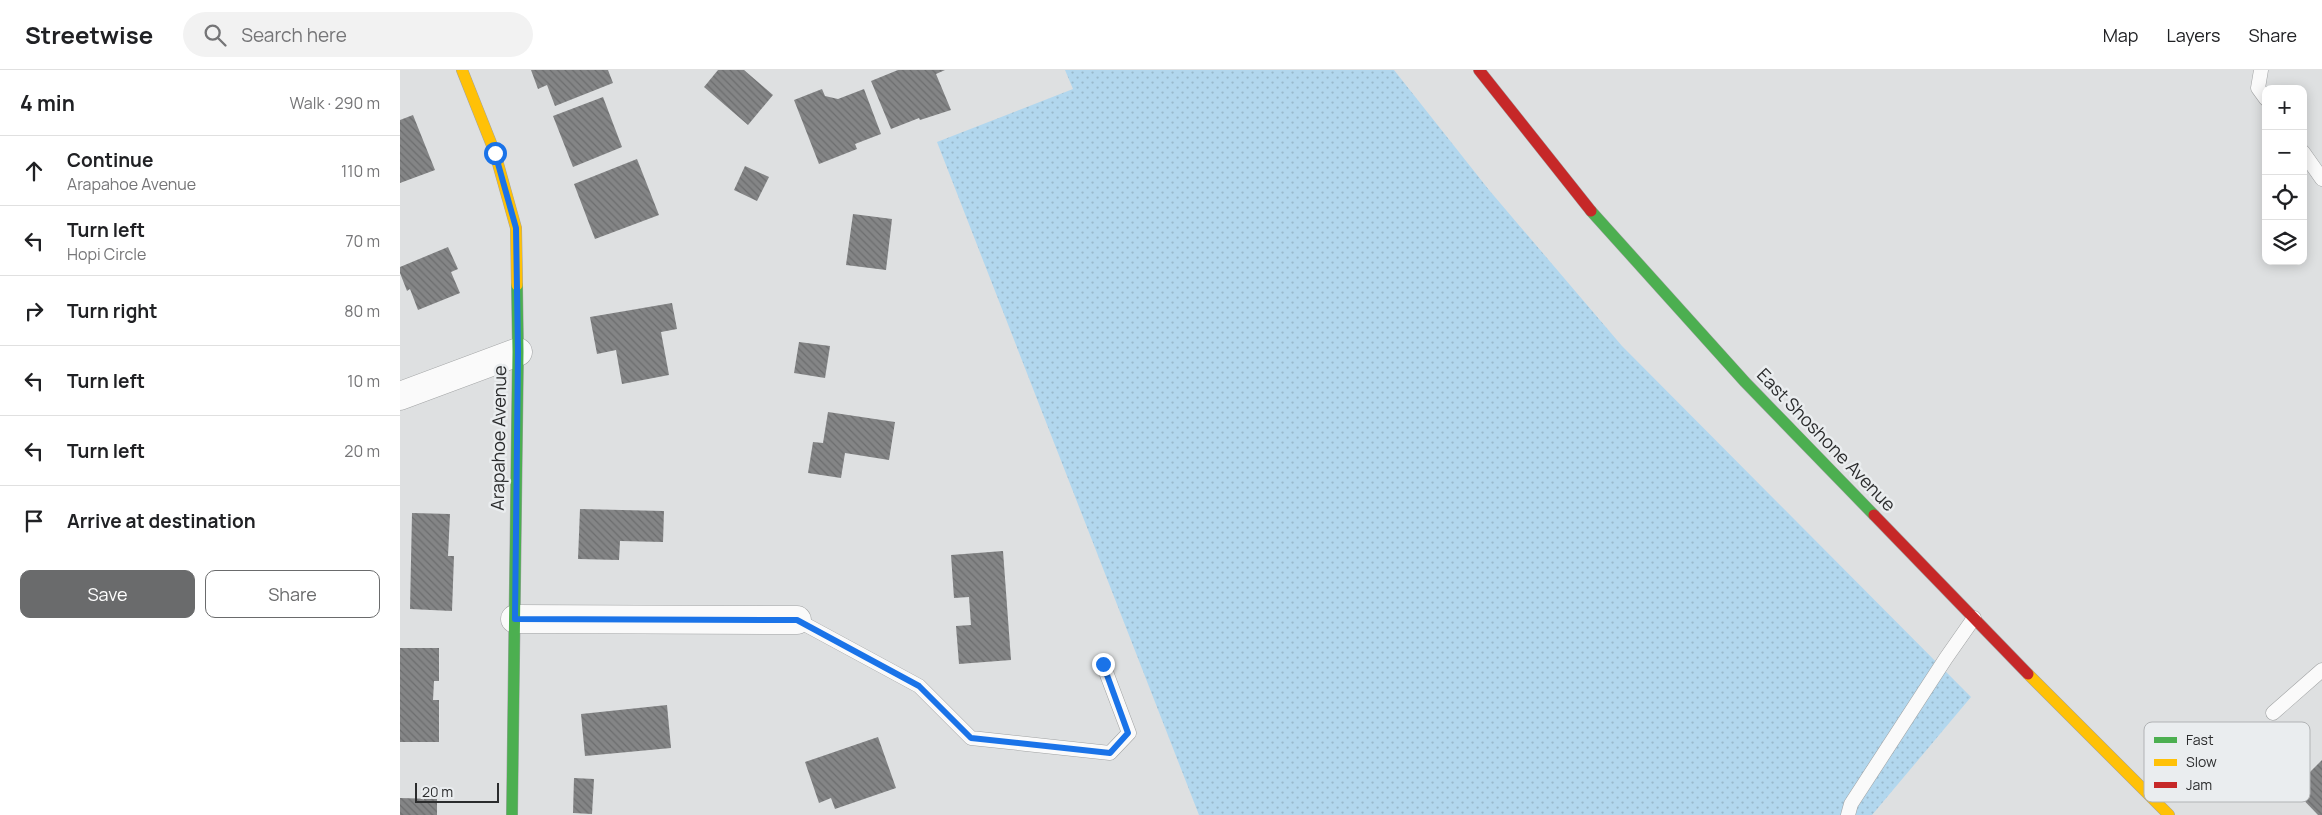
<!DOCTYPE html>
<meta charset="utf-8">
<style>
:root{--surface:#fff;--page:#f2f2f2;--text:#202124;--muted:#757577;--line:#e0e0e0;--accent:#6a6b6c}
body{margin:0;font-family:Manrope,sans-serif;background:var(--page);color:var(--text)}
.controls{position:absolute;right:15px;top:15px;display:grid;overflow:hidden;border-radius:10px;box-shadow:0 2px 12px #0003}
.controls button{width:45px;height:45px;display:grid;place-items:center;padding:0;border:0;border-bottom:1px solid var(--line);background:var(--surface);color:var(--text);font:25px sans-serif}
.scale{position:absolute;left:15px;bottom:12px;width:84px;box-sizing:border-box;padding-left:5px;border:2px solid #2b2c2d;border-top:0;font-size:14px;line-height:18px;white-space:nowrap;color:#2b2c2d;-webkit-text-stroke:4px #eaedef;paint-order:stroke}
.stop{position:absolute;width:15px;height:15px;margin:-11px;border:4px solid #1a73e8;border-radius:50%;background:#fff}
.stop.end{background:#1a73e8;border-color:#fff;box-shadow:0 1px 5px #0008}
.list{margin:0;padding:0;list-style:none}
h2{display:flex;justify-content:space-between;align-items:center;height:65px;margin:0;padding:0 20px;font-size:21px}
h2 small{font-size:16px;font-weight:400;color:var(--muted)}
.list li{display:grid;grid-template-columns:32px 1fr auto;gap:15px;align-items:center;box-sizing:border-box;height:70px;padding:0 20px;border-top:1px solid var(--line)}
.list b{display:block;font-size:19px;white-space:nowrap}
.list p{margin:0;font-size:16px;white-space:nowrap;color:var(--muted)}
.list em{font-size:16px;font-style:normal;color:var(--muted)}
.actions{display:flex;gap:10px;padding:15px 20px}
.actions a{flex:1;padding:11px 0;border:1px solid var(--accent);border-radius:10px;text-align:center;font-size:18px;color:var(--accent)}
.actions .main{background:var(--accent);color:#fff}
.icon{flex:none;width:28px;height:28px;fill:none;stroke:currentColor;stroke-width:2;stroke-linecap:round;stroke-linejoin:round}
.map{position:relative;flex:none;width:1922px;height:745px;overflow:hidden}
header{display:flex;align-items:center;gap:30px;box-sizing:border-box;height:70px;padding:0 25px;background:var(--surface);border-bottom:1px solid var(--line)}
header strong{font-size:24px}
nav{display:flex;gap:28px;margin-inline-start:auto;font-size:18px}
.search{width:350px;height:45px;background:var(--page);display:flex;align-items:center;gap:12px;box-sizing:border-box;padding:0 18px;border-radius:28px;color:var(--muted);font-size:19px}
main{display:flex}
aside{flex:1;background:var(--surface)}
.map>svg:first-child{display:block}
</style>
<header>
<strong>Streetwise</strong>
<div class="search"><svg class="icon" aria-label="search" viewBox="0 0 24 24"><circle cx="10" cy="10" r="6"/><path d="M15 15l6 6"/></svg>Search here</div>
<nav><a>Map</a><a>Layers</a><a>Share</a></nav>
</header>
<main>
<aside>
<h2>4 min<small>Walk · 290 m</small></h2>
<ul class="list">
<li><svg class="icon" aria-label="ahead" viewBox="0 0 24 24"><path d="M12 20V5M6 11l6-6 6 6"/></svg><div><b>Continue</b><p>Arapahoe Avenue</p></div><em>110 m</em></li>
<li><svg class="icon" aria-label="left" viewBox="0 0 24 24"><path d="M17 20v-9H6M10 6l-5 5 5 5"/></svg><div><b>Turn left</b><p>Hopi Circle</p></div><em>70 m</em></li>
<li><svg class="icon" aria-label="right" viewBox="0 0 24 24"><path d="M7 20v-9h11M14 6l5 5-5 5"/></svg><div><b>Turn right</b></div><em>80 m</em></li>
<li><svg class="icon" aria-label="left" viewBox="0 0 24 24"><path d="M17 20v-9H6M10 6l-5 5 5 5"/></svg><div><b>Turn left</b></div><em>10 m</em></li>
<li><svg class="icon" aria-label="left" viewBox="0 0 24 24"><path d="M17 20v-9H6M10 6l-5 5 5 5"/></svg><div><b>Turn left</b></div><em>20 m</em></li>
<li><svg class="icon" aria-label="arrive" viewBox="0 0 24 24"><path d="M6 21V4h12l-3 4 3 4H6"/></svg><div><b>Arrive at destination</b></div></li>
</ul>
<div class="actions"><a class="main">Save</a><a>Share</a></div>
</aside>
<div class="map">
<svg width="1922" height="745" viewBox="0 0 1922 745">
<defs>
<pattern id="grass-dots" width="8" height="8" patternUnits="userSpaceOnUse" patternTransform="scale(1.25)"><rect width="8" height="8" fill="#b2d7ee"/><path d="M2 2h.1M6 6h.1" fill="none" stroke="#99b9cc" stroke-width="1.8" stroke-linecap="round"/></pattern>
<pattern id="building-back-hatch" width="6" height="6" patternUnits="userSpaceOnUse" patternTransform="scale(1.25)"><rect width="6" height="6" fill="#848586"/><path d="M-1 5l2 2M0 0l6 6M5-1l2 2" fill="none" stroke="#6c6d6e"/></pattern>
</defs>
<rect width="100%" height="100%" fill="#dee0e1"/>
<path fill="url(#grass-dots)" d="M665 0H994L1089 120 1222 276 1571 627 1472 745H799L537 72 673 19Z"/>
<g fill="url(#building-back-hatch)">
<path d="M131 0H208L213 13 155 36 147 15 138 19Z"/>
<path d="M318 0H344L373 25 348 55 304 17Z"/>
<path d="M498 0H545L536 4 551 40 520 50 519 48 491 59 471 11Z"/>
<path d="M422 19 425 26 438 29 464 19 481 64 455 74 457 79 419 94 394 30Z"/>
<path d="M203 27 222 77 173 97 153 46Z"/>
<path d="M13 45 35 100 0 113V50Z"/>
<path d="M237 89 259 145 195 169 174 114Z"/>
<path d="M345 96 369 107 357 131 334 120Z"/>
<path d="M453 144 492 149 486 200 446 195Z"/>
<path d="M48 177 58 199 51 202 60 223 18 240 10 219 7 221 0 203V197Z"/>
<path d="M272 233 277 259 261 262 269 305 222 314 216 280 197 284 190 247Z"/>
<path d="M399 272 430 276 425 308 394 303Z"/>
<path d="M428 342 495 352 489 390 445 383 441 408 408 403 413 372 423 373Z"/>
<path d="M180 439 264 441 263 472 220 471 219 490 178 489Z"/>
<path d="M12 443 50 444 48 486H54L52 541 10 539Z"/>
<path d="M603 481 611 590 559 594 556 556 571 555 569 527 554 528 551 485Z"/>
<path d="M0 578H39V611H34L33 630H39V672H0Z"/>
<path d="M267 635 271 678 185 686 181 644Z"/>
<path d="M478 667 496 718 435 739 431 728 419 733 405 692Z"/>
<path d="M1922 690V745H1918L1893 719Z"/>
<path d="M174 708 194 709 192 744 173 743Z"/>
<path d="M0 728 37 729V745H0Z"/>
</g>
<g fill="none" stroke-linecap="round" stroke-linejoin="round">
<defs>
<g id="lane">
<path d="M1861 0 1858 18 1866 29"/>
<path d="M1903 82 1922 109"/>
<path d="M397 550 519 616 571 668 710 683 729 663 703 594"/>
<path d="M1873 643 1922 600"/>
<path d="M1448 745 1451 734 1546 588 1574 548"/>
</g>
<g id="street">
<path d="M0 326 118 282"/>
<path d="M115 549 397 550"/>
</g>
<g id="fast">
<path d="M1191 141 1345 312 1474 445"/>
<path d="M112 745 118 282 117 215"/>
</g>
<g id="slow">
<path d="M62 0 95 83 116 158 117 215"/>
<path d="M1628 604 1769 745"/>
</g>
<g id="jam">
<path d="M1079 0 1191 141"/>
<path d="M1474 445 1628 604"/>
</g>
</defs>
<use href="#lane" stroke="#a0a2a3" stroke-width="15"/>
<use href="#street" stroke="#a0a2a3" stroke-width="29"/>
<use href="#fast" stroke="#a0a2a3" stroke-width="12"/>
<use href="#slow" stroke="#a0a2a3" stroke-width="12"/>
<use href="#jam" stroke="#a0a2a3" stroke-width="12"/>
<use href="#lane" stroke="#fafafa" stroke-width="14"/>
<use href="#street" stroke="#fafafa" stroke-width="28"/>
<use href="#fast" stroke="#4caf50" stroke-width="11"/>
<use href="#slow" stroke="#ffc107" stroke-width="11"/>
<use href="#jam" stroke="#c62828" stroke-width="11"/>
</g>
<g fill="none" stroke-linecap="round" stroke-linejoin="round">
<path stroke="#1a73e8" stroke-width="6" d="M95 83 116 158 118 282 115 549 397 550 519 616 571 668 710 683 728 663 703 594"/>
</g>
<g text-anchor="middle" stroke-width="5" stroke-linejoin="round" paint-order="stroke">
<g font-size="18" fill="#2b2c2d" stroke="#eaedef">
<text transform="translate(99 368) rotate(-89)" y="6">Arapahoe Avenue</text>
<text transform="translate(1426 370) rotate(46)" y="6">East Shoshone Avenue</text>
</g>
</g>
<rect x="1744" y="652" width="166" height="80" rx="8" fill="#eaedef" stroke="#b1b3b5" stroke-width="1"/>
<rect x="1754" y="667" width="23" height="6" fill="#4caf50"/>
<rect x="1754" y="689" width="23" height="7" fill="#ffc107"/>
<rect x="1754" y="712" width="23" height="6" fill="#c62828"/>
<g font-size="14" fill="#2b2c2d">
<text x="1786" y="675">Fast</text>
<text x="1786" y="697">Slow</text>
<text x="1786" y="720">Jam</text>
</g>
</svg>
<div class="controls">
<button>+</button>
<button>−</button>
<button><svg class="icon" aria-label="locate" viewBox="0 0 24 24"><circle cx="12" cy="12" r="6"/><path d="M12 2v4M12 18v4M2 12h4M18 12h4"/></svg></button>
<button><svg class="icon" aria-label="layers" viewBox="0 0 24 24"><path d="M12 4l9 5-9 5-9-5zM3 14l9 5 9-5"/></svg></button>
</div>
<div class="scale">20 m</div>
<div class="stop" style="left:95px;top:83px"></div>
<div class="stop end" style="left:703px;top:594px"></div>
</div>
</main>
